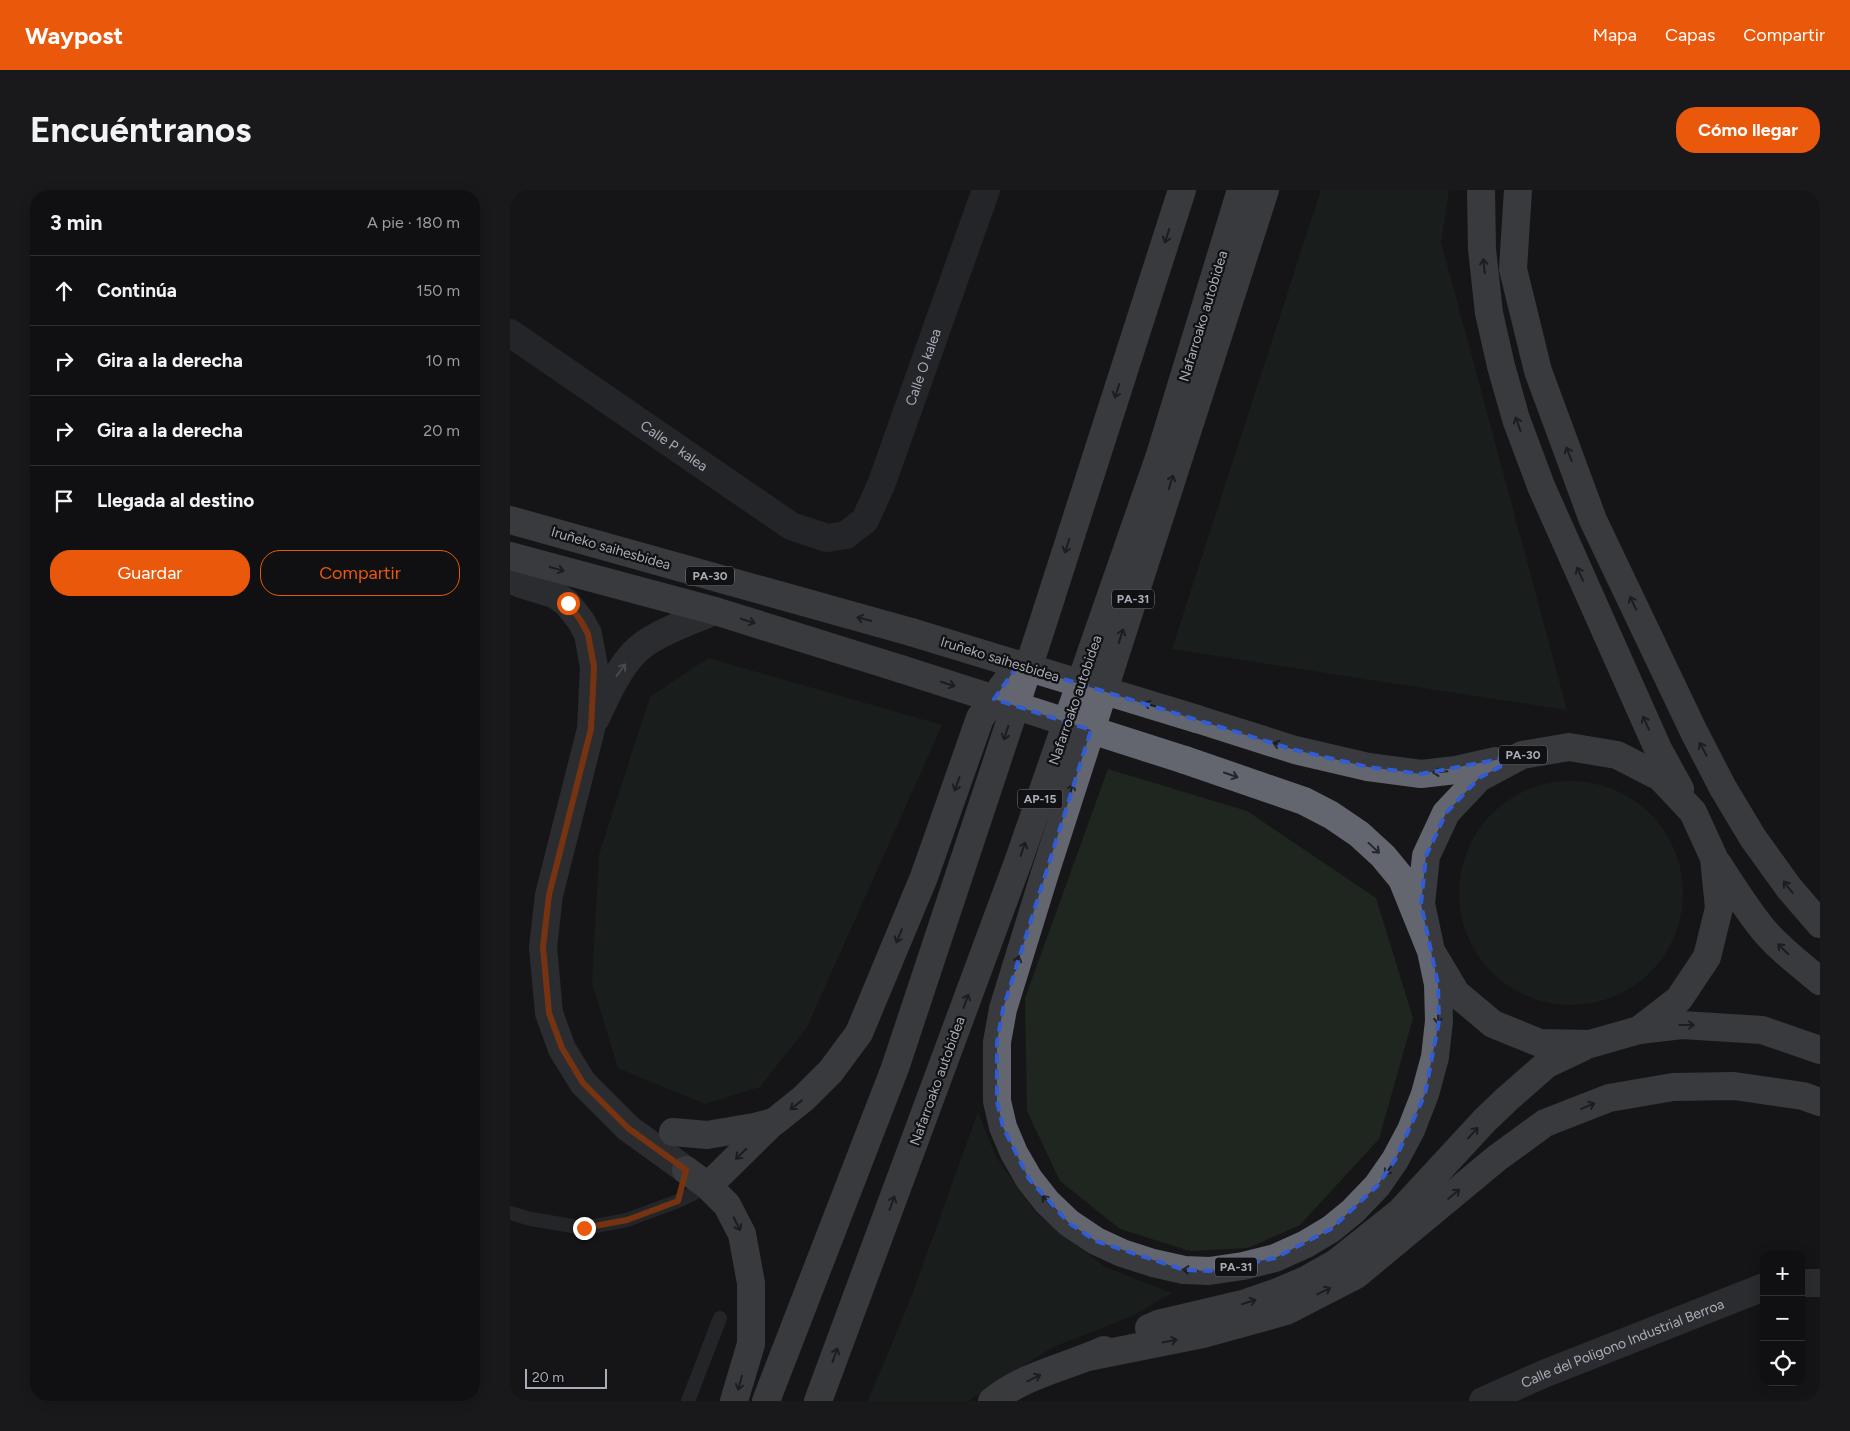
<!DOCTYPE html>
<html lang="es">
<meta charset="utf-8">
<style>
:root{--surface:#101012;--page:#19191b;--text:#f1f3f6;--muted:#9c9d9f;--line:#303032;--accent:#ea580c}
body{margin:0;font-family:Figtree,sans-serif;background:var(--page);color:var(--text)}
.controls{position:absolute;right:15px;bottom:15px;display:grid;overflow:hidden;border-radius:10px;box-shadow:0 2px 12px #0003}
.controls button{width:45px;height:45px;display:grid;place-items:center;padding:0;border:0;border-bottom:1px solid var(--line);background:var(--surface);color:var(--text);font:25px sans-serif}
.scale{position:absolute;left:15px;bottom:12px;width:82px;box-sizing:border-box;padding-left:5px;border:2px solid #a8adb8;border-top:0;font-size:14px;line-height:18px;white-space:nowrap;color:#a8adb8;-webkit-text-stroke:4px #111113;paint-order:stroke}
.stop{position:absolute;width:15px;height:15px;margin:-11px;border:4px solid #ea580c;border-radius:50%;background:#fff}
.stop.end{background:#ea580c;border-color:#fff;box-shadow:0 1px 5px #0008}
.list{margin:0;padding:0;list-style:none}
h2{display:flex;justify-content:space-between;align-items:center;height:65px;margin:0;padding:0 20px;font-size:21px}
h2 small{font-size:16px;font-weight:400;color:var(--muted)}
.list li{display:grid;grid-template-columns:32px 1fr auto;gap:15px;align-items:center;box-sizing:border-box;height:70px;padding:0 20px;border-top:1px solid var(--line)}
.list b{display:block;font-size:19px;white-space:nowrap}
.list em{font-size:16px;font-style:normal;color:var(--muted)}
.actions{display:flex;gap:10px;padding:15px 20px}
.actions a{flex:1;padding:11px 0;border:1px solid var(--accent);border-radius:20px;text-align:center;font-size:18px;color:var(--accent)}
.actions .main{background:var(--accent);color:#fff}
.icon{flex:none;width:28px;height:28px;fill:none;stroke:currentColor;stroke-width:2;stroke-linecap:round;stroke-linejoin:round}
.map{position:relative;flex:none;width:1310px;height:1211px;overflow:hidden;border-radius:20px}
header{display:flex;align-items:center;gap:30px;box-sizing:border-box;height:70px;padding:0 25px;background:var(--accent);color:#fff}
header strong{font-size:24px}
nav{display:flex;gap:28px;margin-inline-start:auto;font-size:18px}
.intro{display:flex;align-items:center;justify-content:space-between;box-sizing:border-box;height:120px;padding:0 30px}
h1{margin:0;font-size:35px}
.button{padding:12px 22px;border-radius:20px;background:var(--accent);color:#fff;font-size:18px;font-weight:700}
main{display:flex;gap:30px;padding:0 30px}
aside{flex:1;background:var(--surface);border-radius:20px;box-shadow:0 2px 12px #0003}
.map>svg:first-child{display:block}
</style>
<header>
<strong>Waypost</strong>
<nav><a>Mapa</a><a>Capas</a><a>Compartir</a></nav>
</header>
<div class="intro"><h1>Encuéntranos</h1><a class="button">Cómo llegar</a></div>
<main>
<aside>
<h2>3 min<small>A pie · 180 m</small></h2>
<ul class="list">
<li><svg class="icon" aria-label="ahead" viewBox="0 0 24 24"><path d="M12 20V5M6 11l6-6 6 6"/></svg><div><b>Continúa</b></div><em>150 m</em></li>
<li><svg class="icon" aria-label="right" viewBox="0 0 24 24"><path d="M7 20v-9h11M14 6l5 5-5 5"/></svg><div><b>Gira a la derecha</b></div><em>10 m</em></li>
<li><svg class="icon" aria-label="right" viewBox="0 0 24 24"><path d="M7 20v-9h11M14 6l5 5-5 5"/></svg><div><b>Gira a la derecha</b></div><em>20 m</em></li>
<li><svg class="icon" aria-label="arrive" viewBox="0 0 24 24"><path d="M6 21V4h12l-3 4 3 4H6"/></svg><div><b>Llegada al destino</b></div></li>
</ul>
<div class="actions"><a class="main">Guardar</a><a>Compartir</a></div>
</aside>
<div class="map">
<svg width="1310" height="1211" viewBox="0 0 1310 1211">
<rect width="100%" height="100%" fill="#161618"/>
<g fill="#1e261f">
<path d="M811 0H939L931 52 1057 520 662 459Z"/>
<path d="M198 468 432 535 297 837 250 897 195 914 108 878 82 793 89 665 140 507Z"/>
<path d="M598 579 737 621 866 708 903 828 869 949 790 1035 738 1058 680 1061 610 1039 550 991 517 921 515 808Z"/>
<circle cx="1061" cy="703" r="112"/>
<path d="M468 922 486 967 527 1024 595 1077 662 1103 622 1126 543 1157 458 1211H358L401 1108Z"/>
</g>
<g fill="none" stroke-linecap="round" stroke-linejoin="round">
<g stroke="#37383d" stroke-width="14">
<path d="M0 1023 21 1029 74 1038 117 1030 168 1011 198 996"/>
<path d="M178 1211 210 1128"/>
</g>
<path stroke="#37383d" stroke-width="28" id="s1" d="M0 143 281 336 317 348 336 345 355 330 371 295 476 0"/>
<g stroke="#45474d" stroke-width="28">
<path d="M0 389 11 394 44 404 57 413 71 431 78 444 84 477 81 539 39 705 33 757 39 823 52 859 73 893 118 938 176 980"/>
<path d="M86 528C96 506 110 475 128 459 146 443 183 430 205 421"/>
<path d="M1291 1093H1310"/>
<path id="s2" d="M973 1211 1036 1183 1254 1097"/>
</g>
<g stroke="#63666e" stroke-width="28">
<path d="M971 0 972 59 979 123 991 176 1006 229 1031 296 1148 559 1170 599"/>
<path d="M1008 0 1003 79 1028 181 1083 330 1184 542 1213 598 1243 648 1279 698 1310 734"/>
<path d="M0 330 401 442"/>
<path d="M0 366 205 421 391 479"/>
<path d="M687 529 785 560 858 577 911 584 946 580 986 571"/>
<path d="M675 570 794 611 821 625 849 644 873 666 892 689 921 761 946 803 983 834 1030 853 1080 854 1129 840 1169 809 1197 767 1209 718 1204 668 1183 622 1150 587 1107 565 1059 557 1012 565 969 588 936 623 916 666 911 714 921 761 928 794 929 831 925 867 915 904 901 940 885 970 867 996 843 1021 821 1039 796 1054 765 1068 733 1076 699 1081 674 1080 643 1073 612 1063 586 1051 559 1033 537 1012 519 989 504 963 493 937 487 911V852L493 819 535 683 755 0"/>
<path d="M1208 674C1222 696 1236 718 1252 738 1269 759 1290 774 1310 791"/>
<path d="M1129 840 1172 835 1252 840 1310 860"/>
<path d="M163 942 197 945 244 937 264 932 294 908 321 881 349 843 414 687 470 528 498 489"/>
<path d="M176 980 198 996 217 1015 232 1044 241 1093V1154L224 1211"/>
<path d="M198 996 263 932"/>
<path d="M639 1138 648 1134 733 1114 765 1103 796 1090 826 1073 890 1022 975 930 997 909 1037 874 1073 857"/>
<path d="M578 1167 693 1144 776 1121 846 1085 987 968 1035 933 1099 908 1163 897 1224 896 1293 906 1310 912"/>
<path d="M256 1211 385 878 529 445 672 0"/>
<path d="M308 1211 508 672 650 265 731 0"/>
<path d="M482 1211C514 1185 557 1177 594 1160"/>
</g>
<g stroke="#63666e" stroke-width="28">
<path d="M401 442 687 529"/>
<path d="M391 479 675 570"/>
</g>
</g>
<defs><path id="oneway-shaft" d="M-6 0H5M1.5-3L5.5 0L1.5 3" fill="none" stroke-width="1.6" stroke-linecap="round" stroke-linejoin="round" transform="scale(1.25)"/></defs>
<g stroke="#26262a">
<use href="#oneway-shaft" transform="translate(657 46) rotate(108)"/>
<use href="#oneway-shaft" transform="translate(974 76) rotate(-96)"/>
<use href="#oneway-shaft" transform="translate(607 201) rotate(108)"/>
<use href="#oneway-shaft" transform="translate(1008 234) rotate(-110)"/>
<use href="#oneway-shaft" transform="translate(1059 264) rotate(-111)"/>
<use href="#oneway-shaft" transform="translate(661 292) rotate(-72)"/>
<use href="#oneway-shaft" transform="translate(557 356) rotate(108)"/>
<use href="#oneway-shaft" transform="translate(47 379) rotate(15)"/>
<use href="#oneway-shaft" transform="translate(1070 384) rotate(-114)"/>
<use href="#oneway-shaft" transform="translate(1123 413) rotate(-115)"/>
<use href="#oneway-shaft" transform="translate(354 429) rotate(-164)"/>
<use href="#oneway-shaft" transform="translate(238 431) rotate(18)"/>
<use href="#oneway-shaft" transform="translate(611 446) rotate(-72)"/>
<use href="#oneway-shaft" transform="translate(438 494) rotate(18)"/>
<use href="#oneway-shaft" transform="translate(641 515) rotate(-163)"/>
<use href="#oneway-shaft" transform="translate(1136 533) rotate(-114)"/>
<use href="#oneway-shaft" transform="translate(496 543) rotate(108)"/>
<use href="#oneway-shaft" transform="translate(770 555) rotate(-163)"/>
<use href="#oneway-shaft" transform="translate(1193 559) rotate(-118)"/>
<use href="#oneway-shaft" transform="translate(930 582) rotate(175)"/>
<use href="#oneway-shaft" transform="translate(721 585) rotate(19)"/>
<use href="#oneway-shaft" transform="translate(447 594) rotate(110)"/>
<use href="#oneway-shaft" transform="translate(561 601) rotate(-72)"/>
<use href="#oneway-shaft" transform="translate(864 658) rotate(43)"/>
<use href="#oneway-shaft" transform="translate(513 659) rotate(-71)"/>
<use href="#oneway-shaft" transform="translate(1278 697) rotate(-128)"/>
<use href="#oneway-shaft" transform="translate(389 746) rotate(113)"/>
<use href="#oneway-shaft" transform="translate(1273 759) rotate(-135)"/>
<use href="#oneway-shaft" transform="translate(507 773) rotate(-73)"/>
<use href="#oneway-shaft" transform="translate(456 811) rotate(-70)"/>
<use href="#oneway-shaft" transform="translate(928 827) rotate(91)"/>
<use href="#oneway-shaft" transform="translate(1177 835)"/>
<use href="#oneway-shaft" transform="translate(286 915) rotate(142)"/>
<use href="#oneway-shaft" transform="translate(1078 916) rotate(-22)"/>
<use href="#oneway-shaft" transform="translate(963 943) rotate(-47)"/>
<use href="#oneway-shaft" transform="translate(231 964) rotate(136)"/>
<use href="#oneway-shaft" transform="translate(879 979) rotate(126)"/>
<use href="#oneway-shaft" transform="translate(944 1004) rotate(-40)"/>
<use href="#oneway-shaft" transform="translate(537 1011) rotate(-132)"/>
<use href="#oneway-shaft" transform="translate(382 1013) rotate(-70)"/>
<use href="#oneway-shaft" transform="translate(227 1034) rotate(63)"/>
<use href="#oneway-shaft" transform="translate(680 1080) rotate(-175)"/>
<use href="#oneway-shaft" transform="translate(814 1101) rotate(-27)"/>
<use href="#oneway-shaft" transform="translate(739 1112) rotate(-18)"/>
<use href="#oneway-shaft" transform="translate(660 1151) rotate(-11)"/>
<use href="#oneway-shaft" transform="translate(325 1165) rotate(-70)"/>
<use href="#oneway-shaft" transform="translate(524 1188) rotate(-26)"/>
<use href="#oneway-shaft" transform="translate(230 1193) rotate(105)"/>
</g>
<use stroke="#858993" href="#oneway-shaft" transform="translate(111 480) rotate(-53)"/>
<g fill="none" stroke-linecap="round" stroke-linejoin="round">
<path stroke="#ea580c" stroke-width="6" d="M58 413 71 431 78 444 84 477 81 539 39 705 33 757 39 823 52 858 73 893 118 938 176 980 168 1011 117 1030 74 1038"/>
</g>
<path d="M0 0H1310V1211H0ZM508 475 785 560 858 577 911 584 1012 565 969 588 936 623 916 666 911 714 928 794 929 831 915 904 885 970 867 996 821 1039 765 1068 699 1081 674 1080 586 1051 559 1033 519 989 493 937 487 911V852L493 819 581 540 484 509Z" fill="#161618" fill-opacity=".55" fill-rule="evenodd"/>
<path fill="none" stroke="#325cd3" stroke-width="4" stroke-dasharray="10 6" stroke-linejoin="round" d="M508 475 785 560 858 577 911 584 1012 565 969 588 936 623 916 666 911 714 928 794 929 831 915 904 885 970 867 996 821 1039 765 1068 699 1081 674 1080 586 1051 559 1033 519 989 493 937 487 911V852L493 819 581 540 484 509Z"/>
<g text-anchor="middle" stroke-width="4.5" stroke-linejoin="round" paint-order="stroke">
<g fill="#111113" stroke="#7b7e86" stroke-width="1">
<rect x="176" y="376.5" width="48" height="19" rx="4"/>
<rect x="602" y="399.5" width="42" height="19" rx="4"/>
<rect x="989" y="555.5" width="48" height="19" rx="4"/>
<rect x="507.5" y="599.5" width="45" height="19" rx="4"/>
<rect x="705" y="1067.5" width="42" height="19" rx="4"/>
</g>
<g font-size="12" font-weight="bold" fill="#a8adb8">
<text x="200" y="390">PA-30</text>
<text x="623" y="413">PA-31</text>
<text x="1013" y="569">PA-30</text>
<text x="530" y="613">AP-15</text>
<text x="726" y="1081">PA-31</text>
</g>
<g font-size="14" fill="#a8adb8" stroke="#111113">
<text transform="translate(693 126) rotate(-73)" y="5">Nafarroako autobidea</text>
<text dy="5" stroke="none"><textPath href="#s1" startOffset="586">Calle O kalea</textPath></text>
<text dy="5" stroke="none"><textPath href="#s1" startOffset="199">Calle P kalea</textPath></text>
<text transform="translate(101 358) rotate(16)" y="5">Iruñeko saihesbidea</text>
<text transform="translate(490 469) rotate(17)" y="5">Iruñeko saihesbidea</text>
<text transform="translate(565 510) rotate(-71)" y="5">Nafarroako autobidea</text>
<text transform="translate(427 891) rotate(-70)" y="5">Nafarroako autobidea</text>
<text dy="5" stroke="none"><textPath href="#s2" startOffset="151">Calle del Poligono Industrial Berroa</textPath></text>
</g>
</g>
</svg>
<div class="controls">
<button>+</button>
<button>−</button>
<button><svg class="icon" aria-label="locate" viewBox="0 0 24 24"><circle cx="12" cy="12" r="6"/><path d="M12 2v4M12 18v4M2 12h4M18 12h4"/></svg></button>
</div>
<div class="scale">20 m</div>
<div class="stop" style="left:58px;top:413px"></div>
<div class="stop end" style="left:74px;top:1038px"></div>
</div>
</main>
